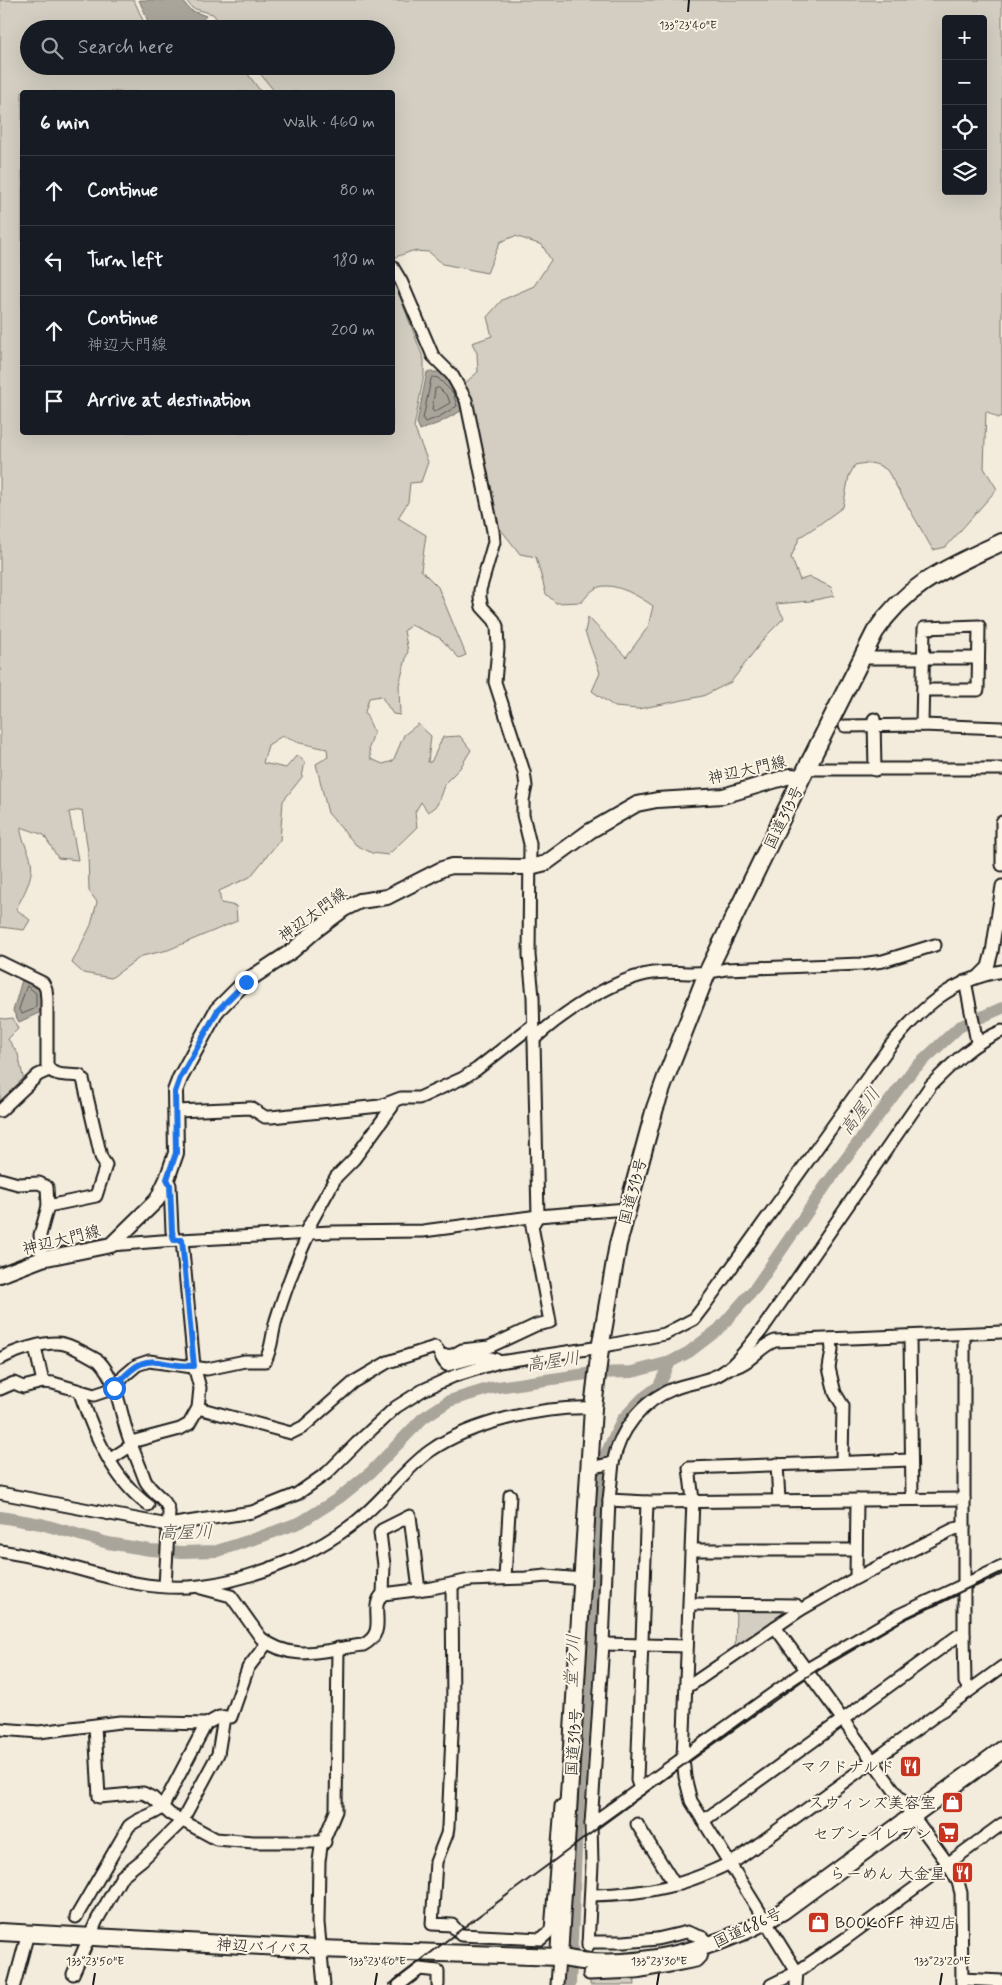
<!DOCTYPE html>
<meta charset="utf-8">
<style>
:root{--surface:#171b24;--page:#20242c;--text:#f1f3f6;--muted:#9ea1a6;--line:#363941}
body{margin:0;font-family:Mynerve,"Klee One",sans-serif;background:var(--page);color:var(--text)}
.controls{position:absolute;right:15px;top:15px;display:grid;overflow:hidden;border-radius:5px;box-shadow:0 5px 20px #0002}
.controls button{width:45px;height:45px;display:grid;place-items:center;padding:0;border:0;border-bottom:1px solid var(--line);background:var(--surface);color:var(--text);font:25px sans-serif}
.stop{position:absolute;width:15px;height:15px;margin:-11px;border:4px solid #1a73e8;border-radius:50%;background:#fff}
.stop.end{background:#1a73e8;border-color:#fff;box-shadow:0 1px 5px #0008}
.list{margin:0;padding:0;list-style:none}
h2{display:flex;justify-content:space-between;align-items:center;height:65px;margin:0;padding:0 20px;font-size:21px}
h2 small{font-size:16px;font-weight:400;color:var(--muted)}
.list li{display:grid;grid-template-columns:32px 1fr auto;gap:15px;align-items:center;box-sizing:border-box;height:70px;padding:0 20px;border-top:1px solid var(--line)}
.list b{display:block;font-size:19px;white-space:nowrap}
.list p{margin:0;font-size:16px;white-space:nowrap;color:var(--muted)}
.list em{font-size:16px;font-style:normal;color:var(--muted)}
.icon{flex:none;width:28px;height:28px;fill:none;stroke:currentColor;stroke-width:2;stroke-linecap:round;stroke-linejoin:round}
.map{position:relative;flex:none;width:1002px;height:1985px;overflow:hidden}
.search{position:absolute;background:var(--surface);box-shadow:0 5px 20px #0002;left:20px;top:20px;width:375px;height:55px;display:flex;align-items:center;gap:12px;box-sizing:border-box;padding:0 18px;border-radius:28px;color:var(--muted);font-size:19px}
.panel{position:absolute;background:var(--surface);box-shadow:0 5px 20px #0002;left:20px;top:90px;width:375px;height:345px;border-radius:5px}
.map>svg:first-child{display:block}
</style>
<div class="map">
<svg width="1002" height="1985" viewBox="0 0 1002 1985">
<rect width="100%" height="100%" fill="#f3ecdd"/>
<filter id="ink" filterUnits="userSpaceOnUse"><feTurbulence type="fractalNoise" baseFrequency=".02" numOctaves="2"/><feDisplacementMap in="SourceGraphic" scale="10" xChannelSelector="R" yChannelSelector="G"/><feConvolveMatrix kernelMatrix="1 2 1 2 8 2 1 2 1" color-interpolation-filters="sRGB"/></filter>
<g filter="url(#ink)">
<g fill="#d3cec1" stroke="#78756e" fill-rule="evenodd">
<path d="M0 0H134L144 23 142 29H29V66H242L261 92H22V432H392L393 278 424 360V375L414 427 428 462 421 482 410 483 408 502 398 518 426 535 421 570 438 587 466 655 459 658 440 638 411 625 404 631 408 651 399 685 400 715 393 714 381 696 369 698 365 712 374 732 369 748 371 759 383 764 393 761 404 735 418 724 431 736 428 762H431L443 737 460 736 471 750 460 768 445 783 437 805 428 812 421 802 415 812 417 827 388 855 372 853 356 845 328 813 316 764 328 757 327 749 300 743 282 736 268 745 263 763 286 768 297 755 305 762 302 777 283 801 280 840 250 877 219 891 221 903 236 906 237 921 168 950 142 956 111 978 83 973 72 963 91 925 97 902 89 891 88 852 82 810 69 812 78 860 58 858 44 835 21 827C20 839 29 849 31 861 34 877 23 896 16 909L30 920 24 930 0 927Z"/>
<path d="M186 0H1002V416L998 418 986 411 984 468 997 489 946 547 933 550 887 470C875 462 869 462 855 465L849 476 843 507 817 526 800 537 791 557 800 580 810 577 831 587 834 596 810 601 776 604 784 618 766 636 731 682 703 696 638 709 615 707 592 691 600 673 585 632 588 617 626 657 648 627 653 606C639 596 609 578 593 590 589 593 585 598 582 602L556 603 546 594 536 557 520 554 499 527 465 383 478 372 477 353 472 343 492 336 487 317 502 300 534 286 551 260 542 245 515 236 500 242 487 273 443 264 429 252 412 251 393 258 392 92H275L254 66H386V29H224L213 14 192 8ZM946 19H983V191H946Z"/>
<path d="M0 1018 4 1019 13 1018 18 1029 8 1039 18 1054 24 1081 0 1106Z"/>
<path d="M736 1607H787L789 1614 735 1650Z"/>
<path d="M634 1975 635 1985H590V1980L594 1977Z"/>
</g>
<g fill="#aaa59b" stroke="#716e68">
<path d="M139 0H182L190 10 206 16 195 29H148L147 19Z"/>
<path d="M427 372H440C449 382 466 395 461 411L439 423 420 430 417 423Z"/>
<path d="M22 980C41 983 44 996 39 1013L19 1022 13 1011Z"/>
</g>
<g fill="none" stroke-linecap="round" stroke-linejoin="round">
<g stroke="#55534f" stroke-width="1">
<path d="M433 377 438 378 453 393 457 406 437 418 425 422 423 419 431 379Z"/>
<path d="M439 388 448 397 450 403 434 412 432 410 435 389Z"/>
<path d="M27 986 36 993V1005L34 1009 22 1014 19 1010Z"/>
</g>
<g stroke="#aaa59b" stroke-width="12">
<path d="M0 1517 41 1524 108 1543 150 1550 182 1552 217 1551 260 1537 301 1522 339 1498 371 1472 423 1418 449 1401 491 1388 593 1373 632 1372 670 1362 689 1352 719 1329 756 1287 826 1185 912 1071 959 1027 1002 1008"/>
<path d="M570 1985 577 1828 601 1471 603 1460 622 1420 643 1398 659 1386 670 1362"/>
</g>
<defs>
<g id="minor">
<path d="M392 266 401 281 433 356 452 375 466 400 493 531 494 542 480 590V598L482 607 494 620 497 626 498 648 495 682 524 772 526 786 523 800V815L530 844 529 955 533 997 538 1216 532 1226 550 1322 536 1325 489 1347 462 1350 453 1355 441 1356"/>
<path d="M862 658H978"/>
<path d="M874 719 875 770"/>
<path d="M922 725 924 628 979 626 978 690H924"/>
<path d="M845 726 922 725 1002 728"/>
<path d="M808 766 815 769H1002"/>
<path d="M1002 822V865"/>
<path d="M0 962 43 983 46 989 47 999V1065C52 1078 69 1074 80 1076L83 1079 101 1157 106 1165 96 1196 48 1206"/>
<path d="M980 975 988 967 992 952 1002 886"/>
<path d="M965 981 977 1042"/>
<path d="M534 1039C562 1013 615 978 653 973 667 971 678 973 691 973 703 973 714 972 726 969L861 964 883 961 935 945"/>
<path d="M0 1111 38 1075 49 1070"/>
<path d="M176 1111 251 1108 265 1117H271L380 1106 401 1098H419L463 1078 477 1069 533 1025"/>
<path d="M0 1179 18 1184 39 1183 47 1187 48 1206 40 1235 42 1259"/>
<path d="M167 1179 170 1185 172 1231 174 1240"/>
<path d="M305 1233 336 1177 354 1159 392 1107 393 1102"/>
<path d="M111 1245 161 1241 331 1232 423 1231 538 1216 627 1209"/>
<path d="M964 1334V1635L965 1682 970 1690"/>
<path d="M910 1337 912 1499"/>
<path d="M831 1339 832 1350 829 1368 835 1393 843 1406 842 1462"/>
<path d="M35 1347 43 1382"/>
<path d="M0 1359C14 1351 48 1340 64 1344 76 1347 88 1355 99 1361 116 1379 119 1405 126 1429 131 1446 139 1463 145 1480 151 1493 167 1498 169 1512L165 1586"/>
<path d="M730 1368C749 1366 758 1347 775 1341L1002 1332"/>
<path d="M0 1389 14 1383 23 1387 43 1382 53 1383 94 1395 115 1388 124 1376 137 1365 149 1361 207 1369 245 1361H265C272 1350 272 1333 276 1320 286 1288 295 1263 309 1233"/>
<path d="M82 1392 81 1396C95 1436 113 1479 148 1505"/>
<path d="M198 1408 291 1433 303 1427 354 1382 388 1362 435 1347C441 1352 441 1360 447 1365 461 1362 485 1352 498 1361"/>
<path d="M131 1442 180 1429 189 1424 198 1408 200 1388 194 1366 182 1240"/>
<path d="M109 1460 132 1445"/>
<path d="M777 1464 779 1500"/>
<path d="M590 1468 613 1463C619 1431 642 1401 673 1389 688 1383 704 1382 718 1375 735 1366 748 1347 761 1331L931 1085C953 1063 972 1043 1002 1031"/>
<path d="M0 1493 168 1525 252 1512 297 1494 327 1473 357 1443 396 1407 423 1390 454 1376 499 1362 594 1348 665 1334 694 1319 704 1306 890 1046C922 1007 951 980 1002 971"/>
<path d="M609 1500 647 1502 964 1499"/>
<path d="M692 1550H856"/>
<path d="M0 1551C12 1553 25 1555 37 1558 91 1571 144 1593 200 1586 256 1579 324 1551 365 1514 388 1494 406 1468 430 1451 471 1422 544 1406 593 1408"/>
<path d="M505 1578 510 1495"/>
<path d="M856 1578 857 1500"/>
<path d="M452 1584 453 1710 448 1827 447 1834 436 1862 432 1924 452 1925 461 1935 541 1939 551 1930 561 1806"/>
<path d="M201 1588 231 1596 261 1638C294 1664 325 1649 363 1645 390 1631 367 1608 383 1594L432 1588 470 1580 526 1578 546 1576 583 1579"/>
<path d="M383 1594 384 1565 380 1533 382 1530 410 1516 419 1590"/>
<path d="M690 1604 796 1605 800 1610"/>
<path d="M775 1627 948 1864 958 1882 961 1893 962 1985"/>
<path d="M603 1644 687 1646"/>
<path d="M687 1685 692 1684 800 1610 856 1578 954 1529 964 1527"/>
<path d="M95 1726 99 1797 143 1793 153 1798 170 1814 216 1839 253 1842H325"/>
<path d="M0 1729 39 1732 120 1722 206 1724 219 1717H231L248 1668 267 1643"/>
<path d="M640 1789 637 1780 647 1502"/>
<path d="M703 1821 959 1635H964"/>
<path d="M591 1824 806 1670 899 1615 1002 1567"/>
<path d="M637 1824 675 1885"/>
<path d="M591 1895C650 1894 685 1886 738 1859L1002 1667"/>
<path d="M76 1917 129 1826C140 1817 150 1817 162 1808L206 1724"/>
<path d="M588 1942H624L657 1939 687 1932 704 1938"/>
<path d="M588 1946 592 1864 591 1824 603 1644 609 1500 613 1463"/>
<path d="M73 1974 97 1920 122 1876 142 1860 182 1821 218 1754 224 1717"/>
<path d="M589 1974 636 1972 675 1965 696 1961 700 1957 703 1948"/>
<path d="M962 1979 1002 1981"/>
<path d="M14 1985 28 1933"/>
<path d="M324 1985 318 1923 319 1861 321 1847 336 1811 338 1648"/>
<path d="M399 1985 420 1969 438 1971V1985"/>
<path d="M557 1985 559 1957"/>
<path d="M771 1985 797 1972 845 1939 1002 1824"/>
<path d="M796 1985 797 1972 691 1801 685 1777 683 1758 693 1500 689 1468 911 1460"/>
</g>
<path id="major" d="M0 1275 42 1259 111 1245 157 1200 167 1179 176 1153 175 1091 180 1078 217 1010 245 982 292 951 316 930 344 909 360 901 387 897 442 869 452 866 530 867 546 863 590 831 637 804 657 800 723 796 790 776 802 777"/>
<g id="highway">
<path d="M0 1932 319 1949 559 1957C629 1974 723 1948 783 1911L1002 1750"/>
<path d="M559 1957 593 1408 600 1349 618 1244 655 1108 665 1080 707 973 802 777 875 632C908 582 950 567 1002 542"/>
</g>
</defs>
<use href="#minor" stroke="#1c1c1c" stroke-width="15"/>
<use href="#major" stroke="#1c1c1c" stroke-width="18"/>
<use href="#highway" stroke="#1c1c1c" stroke-width="20"/>
<use href="#minor" stroke="#fcf5e5" stroke-width="11"/>
<use href="#major" stroke="#fcf5e5" stroke-width="14"/>
<use href="#highway" stroke="#fcf5e5" stroke-width="16"/>
<path stroke="#1c1c1c" stroke-width="2" d="M389 1985 472 1921 773 1699 834 1659 906 1618 1002 1572"/>
</g>
</g>
<g fill="none" stroke-linecap="round" stroke-linejoin="round" filter="url(#ink)">
<path stroke="#1a73e8" stroke-width="6" d="M114 1388C148 1347 151 1366 194 1366L182 1240H174L172 1231 170 1185 167 1179 176 1153 175 1092 180 1078 218 1010 246 982"/>
</g>
<path fill="none" stroke="#1c1c1c" stroke-width="2" d="M688 12 689 0M93 1985 95 1973M375 1985 377 1973M657 1985 659 1973M940 1985 942 1973"/>
<defs>
<symbol id="restaurant-square" viewBox="-11 -11 22 22"><rect x="-9" y="-9" width="18" height="18" rx="4" fill="#c8321e" stroke="#fcf5e5"/><path d="M-5-6h1v4h1v-4h1v4h1v-4h1v5L-1.5 .5V6h-2V.5L-5-1ZM5-6V6H3V1.5H1.5Q1.5-4 5-6Z" fill="#fff"/></symbol>
<symbol id="shop-square" viewBox="-11 -11 22 22"><rect x="-9" y="-9" width="18" height="18" rx="4" fill="#c8321e" stroke="#fcf5e5"/><path d="M-5-2.5h2.3a2.7 3.5 0 0 1 5.4 0H5L5.5 6h-11ZM-1.5-2.5h3a1.5 2.3 0 0 0-3 0Z" fill="#fff"/></symbol>
<symbol id="supermarket-square" viewBox="-11 -11 22 22"><rect x="-9" y="-9" width="18" height="18" rx="4" fill="#c8321e" stroke="#fcf5e5"/><path d="M-6-5.5h2.5l.6 2H6L4.5 2H-2.5L-4.4-4H-6ZM-1.5 3.2a1.3 1.3 0 1 0 .1 0ZM3 3.2a1.3 1.3 0 1 0 .1 0Z" fill="#fff"/></symbol>
</defs>
<g fill-rule="evenodd">
<use href="#restaurant-square" x="898" y="1754" width="25" height="25"/>
<use href="#shop-square" x="940" y="1790" width="25" height="25"/>
<use href="#supermarket-square" x="936" y="1820" width="25" height="25"/>
<use href="#restaurant-square" x="950" y="1860" width="25" height="25"/>
<use href="#shop-square" x="806" y="1910" width="25" height="25"/>
</g>
<g text-anchor="middle" stroke-width="4" stroke-linejoin="round" paint-order="stroke">
<g font-size="16" fill="#1c1c1c" stroke="#fcf5e5">
<text transform="translate(747 769) rotate(-13)" y="6">神辺大門線</text>
<text transform="translate(783 817) rotate(-64)" y="6">国道313号</text>
<text transform="translate(312 914) rotate(-36)" y="6">神辺大門線</text>
<text transform="translate(632 1191) rotate(-75)" y="6">国道313号</text>
<text transform="translate(61 1239) rotate(-14)" y="6">神辺大門線</text>
<text transform="translate(573 1742) rotate(-86)" y="6">国道313号</text>
<text transform="translate(747 1927) rotate(-25)" y="6">国道486号</text>
<text transform="translate(264 1946) rotate(3)" y="6">神辺バイパス</text>
</g>
<g font-size="16" fill="#1c1c1c" stroke="#fcf5e5" text-anchor="end">
<text x="895" y="1772">マクドナルド</text>
<text x="936" y="1808">スウィンズ美容室</text>
<text x="932" y="1839">セブン-イレブン</text>
<text x="946" y="1879">らーめん 大金星</text>
<text x="835" y="1928" text-anchor="start">BOOKOFF 神辺店</text>
</g>
<g font-size="18" font-style="italic" fill="#55534f" stroke="#fcf5e5">
<text transform="translate(860 1111) rotate(-53)" y="6">高屋川</text>
<text transform="translate(553 1361) rotate(-8)" y="6">高屋川</text>
<text transform="translate(186 1532) rotate(-1)" y="6">高屋川</text>
<text transform="translate(572 1661) rotate(-87)" y="6">堂々川</text>
</g>
</g>
<g font-size="12" text-anchor="middle" fill="#1c1c1c" stroke="#fcf5e5" stroke-width="4" stroke-linejoin="round" paint-order="stroke">
<text x="688" y="29">133°23'40"E</text>
<text x="95" y="1965">133°23'50"E</text>
<text x="377" y="1965">133°23'40"E</text>
<text x="659" y="1965">133°23'30"E</text>
<text x="942" y="1965">133°23'20"E</text>
</g>
</svg>
<div class="controls">
<button>+</button>
<button>−</button>
<button><svg class="icon" aria-label="locate" viewBox="0 0 24 24"><circle cx="12" cy="12" r="6"/><path d="M12 2v4M12 18v4M2 12h4M18 12h4"/></svg></button>
<button><svg class="icon" aria-label="layers" viewBox="0 0 24 24"><path d="M12 4l9 5-9 5-9-5zM3 14l9 5 9-5"/></svg></button>
</div>
<div class="stop" style="left:114px;top:1388px"></div>
<div class="stop end" style="left:246px;top:982px"></div>
<div class="search"><svg class="icon" aria-label="search" viewBox="0 0 24 24"><circle cx="10" cy="10" r="6"/><path d="M15 15l6 6"/></svg>Search here</div>
<section class="panel">
<h2>6 min<small>Walk · 460 m</small></h2>
<ul class="list">
<li><svg class="icon" aria-label="ahead" viewBox="0 0 24 24"><path d="M12 20V5M6 11l6-6 6 6"/></svg><div><b>Continue</b></div><em>80 m</em></li>
<li><svg class="icon" aria-label="left" viewBox="0 0 24 24"><path d="M17 20v-9H6M10 6l-5 5 5 5"/></svg><div><b>Turn left</b></div><em>180 m</em></li>
<li><svg class="icon" aria-label="ahead" viewBox="0 0 24 24"><path d="M12 20V5M6 11l6-6 6 6"/></svg><div><b>Continue</b><p>神辺大門線</p></div><em>200 m</em></li>
<li><svg class="icon" aria-label="arrive" viewBox="0 0 24 24"><path d="M6 21V4h12l-3 4 3 4H6"/></svg><div><b>Arrive at destination</b></div></li>
</ul>
</section>
</div>
